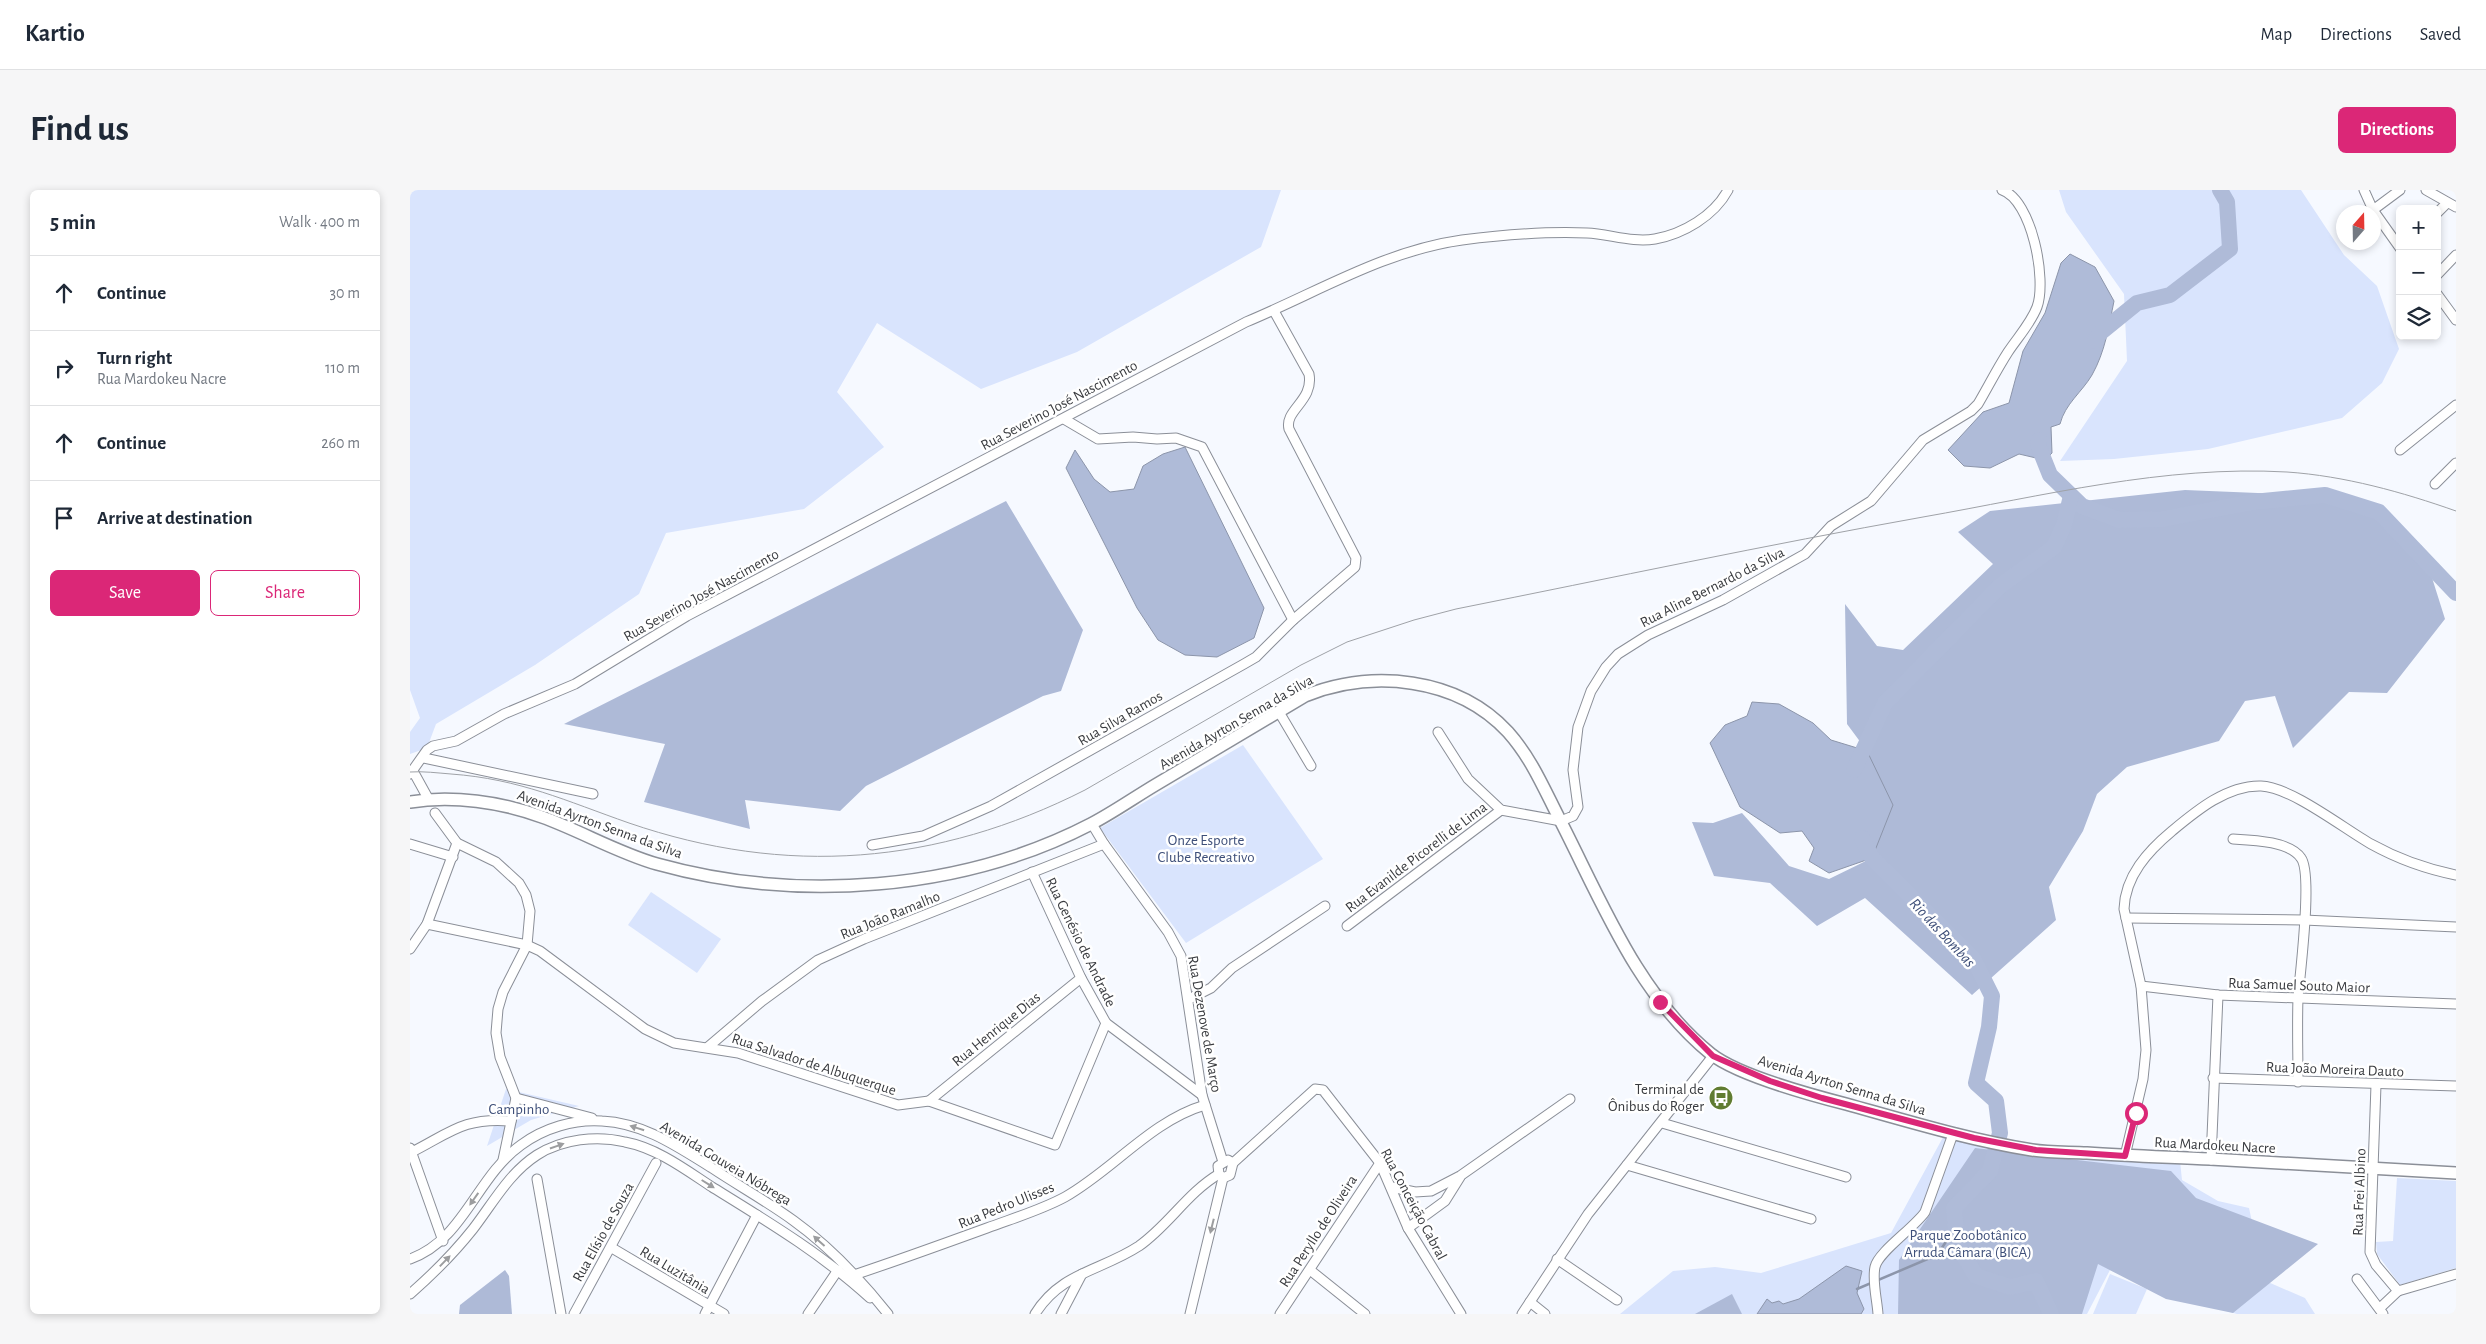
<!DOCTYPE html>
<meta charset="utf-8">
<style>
:root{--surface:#fff;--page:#f6f6f7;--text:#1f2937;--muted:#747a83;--line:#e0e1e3;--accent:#db2777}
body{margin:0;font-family:"Alegreya Sans",sans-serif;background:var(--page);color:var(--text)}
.controls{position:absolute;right:15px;top:15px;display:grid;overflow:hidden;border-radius:8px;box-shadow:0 2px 8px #0003}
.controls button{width:45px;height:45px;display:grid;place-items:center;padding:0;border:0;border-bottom:1px solid var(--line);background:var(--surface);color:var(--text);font:25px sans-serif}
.compass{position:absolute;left:1926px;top:15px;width:45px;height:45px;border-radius:50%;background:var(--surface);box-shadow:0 2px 8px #0003;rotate:20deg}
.stop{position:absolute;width:15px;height:15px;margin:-11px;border:4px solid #db2777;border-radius:50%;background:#fff}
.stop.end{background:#db2777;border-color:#fff;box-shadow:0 1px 5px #0008}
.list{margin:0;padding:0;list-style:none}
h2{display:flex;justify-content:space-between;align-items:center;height:65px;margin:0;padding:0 20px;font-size:21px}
h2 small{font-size:16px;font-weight:400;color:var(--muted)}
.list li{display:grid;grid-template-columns:32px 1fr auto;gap:15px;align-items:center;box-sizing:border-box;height:75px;padding:0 20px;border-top:1px solid var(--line)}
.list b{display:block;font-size:19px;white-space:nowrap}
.list p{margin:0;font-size:16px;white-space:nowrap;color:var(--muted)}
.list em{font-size:16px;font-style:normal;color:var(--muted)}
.actions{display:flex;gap:10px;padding:15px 20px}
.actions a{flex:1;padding:11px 0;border:1px solid var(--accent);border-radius:8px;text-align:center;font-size:18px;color:var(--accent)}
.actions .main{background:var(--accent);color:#fff}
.icon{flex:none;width:28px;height:28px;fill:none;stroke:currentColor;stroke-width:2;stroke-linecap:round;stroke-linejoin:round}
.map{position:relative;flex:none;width:2046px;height:1124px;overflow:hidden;border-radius:8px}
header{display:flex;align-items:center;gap:30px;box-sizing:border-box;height:70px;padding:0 25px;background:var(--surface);border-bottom:1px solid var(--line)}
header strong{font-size:24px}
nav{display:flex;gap:28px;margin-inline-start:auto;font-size:18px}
.intro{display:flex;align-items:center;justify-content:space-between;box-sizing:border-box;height:120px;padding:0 30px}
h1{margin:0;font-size:35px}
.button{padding:12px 22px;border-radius:8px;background:var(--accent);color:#fff;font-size:18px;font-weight:700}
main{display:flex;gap:30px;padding:0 30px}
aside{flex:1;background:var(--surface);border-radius:8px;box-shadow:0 2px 8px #0003}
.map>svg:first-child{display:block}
</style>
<header>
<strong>Kartio</strong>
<nav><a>Map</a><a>Directions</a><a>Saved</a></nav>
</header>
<div class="intro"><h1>Find us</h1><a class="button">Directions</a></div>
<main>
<aside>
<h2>5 min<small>Walk · 400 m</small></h2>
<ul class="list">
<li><svg class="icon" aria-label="ahead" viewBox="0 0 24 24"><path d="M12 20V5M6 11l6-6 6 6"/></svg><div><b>Continue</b></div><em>30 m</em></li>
<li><svg class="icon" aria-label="right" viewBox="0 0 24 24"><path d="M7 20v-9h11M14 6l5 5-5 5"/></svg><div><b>Turn right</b><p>Rua Mardokeu Nacre</p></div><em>110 m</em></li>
<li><svg class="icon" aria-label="ahead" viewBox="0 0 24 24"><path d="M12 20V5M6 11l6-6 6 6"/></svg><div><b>Continue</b></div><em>260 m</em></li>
<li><svg class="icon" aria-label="arrive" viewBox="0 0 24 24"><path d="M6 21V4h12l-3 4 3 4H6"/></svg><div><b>Arrive at destination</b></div></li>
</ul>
<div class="actions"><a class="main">Save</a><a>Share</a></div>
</aside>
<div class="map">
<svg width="2046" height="1124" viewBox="0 0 2046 1124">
<rect width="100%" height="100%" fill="#f6f9ff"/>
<g fill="#d9e4fd">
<path d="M0 0H871L851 57 667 162 571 199 467 133 427 202 474 257 394 319 256 343 229 404 125 475 26 534 17 558 0 564V542L10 528 0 500Z"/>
<path d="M1649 0H1891L1934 65 1967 96 1989 159 1972 193 1932 228 1798 259 1704 269 1650 271 1717 171 1714 104 1656 22Z"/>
<path d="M833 555 913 669 776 753 690 638Z"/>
<path d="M241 702 311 749 287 783 218 735Z"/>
<path d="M96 899 169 916 121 930 77 956Z"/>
<path d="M1538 938 1613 960 1770 971 1772 990 1808 1011 1839 1018 1844 1041 1805 1069 1895 1108 1905 1124H1827L1742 1099 1700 1080 1677 1124H1210L1263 1081 1305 1077 1351 1083 1481 1043Z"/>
<path d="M1987 988 2046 991V1078L1990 1095 1967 1064 1966 1052 1983 1051Z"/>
<path d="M1700 1084 1737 1099 1726 1124H1683Z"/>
</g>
<g fill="#aebad7">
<path d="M1775 300 1940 307 2012 356 2035 429 1977 503 1939 502 1883 558 1865 506 1835 511 1809 551 1717 577 1687 604 1673 641 1639 697 1646 730 1562 805 1455 708 1407 736 1360 693 1304 686 1282 632 1303 633 1332 623 1379 676 1419 689 1462 668 1457 561 1437 534 1435 414 1467 456 1493 460 1583 374 1548 342 1580 321Z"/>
<path d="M596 311 673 440 651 501 633 506 456 596 430 621 335 610 340 639 234 612 255 554 154 534Z"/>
<path d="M1565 958 1761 981 1786 1008 1908 1054 1823 1123 1756 1109 1688 1074 1672 1124H1488L1489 1070Z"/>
<path d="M95 1080 99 1086 102 1124H49L50 1115Z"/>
<path d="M1322 1104 1332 1124H1285Z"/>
</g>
<g fill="#afbbd8" stroke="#8c95aa">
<path d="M1660 64 1685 77 1704 111C1699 136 1695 162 1682 185 1672 202 1655 214 1650 234L1641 237 1642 263 1630 275 1626 268 1609 264 1580 278 1554 276 1538 260 1573 222 1599 213 1613 161 1635 123 1651 73Z"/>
<path d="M775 257 854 418 844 448 807 467 775 465 748 450 727 418 656 278 665 260 684 289 700 302 724 299 733 276 753 264Z"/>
<path d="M1342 512 1369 514 1403 533 1421 550 1457 561 1483 615 1462 668 1419 683 1399 671 1404 658 1392 641 1370 643 1330 617 1300 553 1315 535 1337 526Z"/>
<path d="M1436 1076 1452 1081 1447 1103 1454 1119 1451 1124H1347L1357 1109 1362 1113 1369 1111 1373 1114 1389 1109Z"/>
</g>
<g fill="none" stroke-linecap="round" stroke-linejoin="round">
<path stroke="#8c95aa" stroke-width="2.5" d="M1447 1099 1527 1065 1546 1037"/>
<g stroke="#afbbd8" stroke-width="16">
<path d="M1685 151 1690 143 1727 113 1760 105 1820 59 1817 12 1810 0"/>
<path d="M1629 250 1628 255 1640 285 1672 316 1709 330 1753 329 1843 312 1915 305 1969 322 2046 403"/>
<path d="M1444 580 1475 513 1590 396 1644 357 1654 335 1661 306"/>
<path d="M1452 648 1462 668 1564 770 1582 806 1579 837 1566 893 1586 911 1590 943 1580 981 1544 1018 1547 1054 1566 1086 1600 1097 1626 1091 1641 1124"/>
</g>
<defs>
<g id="minor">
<path d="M1954 0 1963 20 1990 58"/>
<path d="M2016 0 2046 17"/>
<path d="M1963 20 1990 0"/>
<path d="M2027 23 2037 13"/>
<path d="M2027 85 2046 65"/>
<path d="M2027 104 2046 130"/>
<path d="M654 229 688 249 723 247 747 249 766 248 792 257 883 430"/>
<path d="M1990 260 2046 215"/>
<path d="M2025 294 2046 273"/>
<path d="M869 522 901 576"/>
<path d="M1028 542 1058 589 1091 620 1151 631 1163 626 1168 617 1163 580 1168 537 1181 501 1196 477 1208 464 1238 445 1313 410 1395 364 1421 336 1461 311 1513 250 1561 221 1568 214C1578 197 1587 179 1598 162 1608 147 1621 133 1627 117 1637 90 1622 10 1592 0"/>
<path d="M14 568 183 604"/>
<path d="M3 581 19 610"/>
<path d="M0 584 17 560 23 556 46 551 94 524 165 494 277 426 836 132C908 102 974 61 1052 50 1092 45 1136 41 1177 43 1199 44 1223 53 1245 49 1273 44 1304 26 1318 0"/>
<path d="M25 623 47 653 86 672 109 693 116 705 120 721 117 755 93 802 88 819 86 843 90 867 106 908 93 970"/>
<path d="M682 634 694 654 758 742 771 766 792 905 813 972"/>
<path d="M1823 649C1841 650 1880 651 1891 668 1903 684 1890 783 1888 808 1887 836 1888 864 1888 892"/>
<path d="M0 654 43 667"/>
<path d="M462 655 513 646 581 616 834 474 846 467 883 430 945 377 946 368 879 239C874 220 904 211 899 184L864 121"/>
<path d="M622 682 671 788 696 833 792 905"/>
<path d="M1716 728 1894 730 2046 737"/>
<path d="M17 734 117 755 130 761 235 839 264 853 328 863 488 915 519 911 645 955 696 833"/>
<path d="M937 736 1091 620"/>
<path d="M0 759 17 734 47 653"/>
<path d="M1731 796 1808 805 2046 814"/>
<path d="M779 809 801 798 822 778 915 716"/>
<path d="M298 857 352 811 408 770 454 749 694 654"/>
<path d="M1803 888 2046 896"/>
<path d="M1966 895 1960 1062 1966 1075 1988 1101"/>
<path d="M106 908 182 928"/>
<path d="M519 911 671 788"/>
<path d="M1252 933 1436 987"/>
<path d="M0 958 33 1051"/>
<path d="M0 963C40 943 53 927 101 931"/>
<path d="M1715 966 1733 889 1736 860 1731 796 1714 719C1715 686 1738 661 1762 641 1786 621 1817 595 1851 596 1881 597 1933 638 1961 654 1988 669 2016 679 2046 685"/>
<path d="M818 970 823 973 820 985 813 988 809 984 808 976Z"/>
<path d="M1801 970 1808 805"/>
<path d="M823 973 905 899 913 900 970 973 998 1038 1051 1124"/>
<path d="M1217 975 1401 1029"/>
<path d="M127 989 151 1124"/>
<path d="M981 997 1005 1002 1021 1001 1050 986 1160 909"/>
<path d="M998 1038 1035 1011 1050 987"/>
<path d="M202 1058 314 1124"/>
<path d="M0 1069C54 1050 66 987 111 955 134 938 164 929 192 931 234 933 268 957 302 978 329 996 358 1012 384 1031 420 1057 451 1090 478 1124"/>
<path d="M1147 1069 1207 1110"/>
<path d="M900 1080 955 1124"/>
<path d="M444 1085C489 1070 533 1054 577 1038 604 1028 631 1020 655 1007 703 980 741 931 795 915"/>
<path d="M1947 1089 1973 1124"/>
<path d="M0 1104C23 1084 44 1063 63 1039 83 1013 99 983 127 965 152 949 187 945 215 952 247 958 276 980 302 997 357 1031 412 1064 460 1108"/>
<path d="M1120 1112 1135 1124"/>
<path d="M1970 1118 1988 1101 2046 1084"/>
<path d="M164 1124 246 973"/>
<path d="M295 1124 347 1025"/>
<path d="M398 1124 428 1080"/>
<path d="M625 1124C651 1082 691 1081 729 1056 759 1035 777 1003 809 984"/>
<path d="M651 1124 672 1084"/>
<path d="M780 1124 813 988"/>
<path d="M870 1124 970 973"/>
<path d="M1112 1124 1178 1024 1303 866"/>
<path d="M1468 1124C1467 1109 1462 1091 1465 1077 1468 1062 1504 1038 1515 1022L1543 944"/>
</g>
<path id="major" d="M0 612C42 605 92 612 132 627 171 641 208 663 247 674 387 713 552 701 681 634 704 622 725 607 747 594 796 565 846 535 895 506 962 479 1047 487 1098 542 1122 569 1134 599 1150 630 1192 712 1228 805 1301 864 1329 886 1401 905 1436 914 1497 931 1559 950 1622 960 1640 963 1659 962 1677 963 1718 966 1759 967 1800 969 1882 974 1964 979 2046 983"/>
</defs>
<use href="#minor" stroke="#8b8f98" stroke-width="11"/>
<use href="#major" stroke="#8b8f98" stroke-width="14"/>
<use href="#minor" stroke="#fff" stroke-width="9"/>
<use href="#major" stroke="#fff" stroke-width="11"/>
<path stroke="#9fa2a7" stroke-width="1" d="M0 582C13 581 28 583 41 584 110 589 156 611 219 633 376 687 527 675 675 600L891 475 937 452 1004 430 1046 419C1201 388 1356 355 1513 327 1633 306 1754 275 1877 282 1935 286 1992 302 2046 321"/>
</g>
<defs><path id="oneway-solid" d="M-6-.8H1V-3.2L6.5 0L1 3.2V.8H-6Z" transform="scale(1.25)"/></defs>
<g fill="#9c9d9f">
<use href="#oneway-solid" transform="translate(227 938) rotate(-162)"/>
<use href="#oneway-solid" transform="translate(147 956) rotate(-19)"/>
<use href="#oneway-solid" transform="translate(298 994) rotate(32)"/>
<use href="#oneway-solid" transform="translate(64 1009) rotate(125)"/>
<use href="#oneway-solid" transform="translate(802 1036) rotate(104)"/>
<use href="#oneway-solid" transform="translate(409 1051) rotate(-138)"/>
<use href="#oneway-solid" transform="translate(35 1071) rotate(-46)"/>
</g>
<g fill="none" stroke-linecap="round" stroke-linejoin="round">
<path stroke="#db2777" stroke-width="6" d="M1250 812 1303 866 1360 891 1412 908 1564 948 1626 960 1715 966 1726 923"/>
</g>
<defs>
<symbol id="bus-disc" viewBox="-11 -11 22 22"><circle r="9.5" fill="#607c31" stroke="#fff"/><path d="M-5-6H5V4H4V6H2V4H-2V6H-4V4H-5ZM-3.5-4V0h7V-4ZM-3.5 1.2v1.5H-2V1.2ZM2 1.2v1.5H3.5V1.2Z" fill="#fff"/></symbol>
</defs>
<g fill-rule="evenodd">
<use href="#bus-disc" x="1297" y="894" width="28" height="28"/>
</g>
<g text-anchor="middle" stroke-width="5" stroke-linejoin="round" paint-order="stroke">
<g font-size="15" fill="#393b3f" stroke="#fff">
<text transform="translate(649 215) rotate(-28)" y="5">Rua Severino José Nascimento</text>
<text transform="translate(1302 397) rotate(-27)" y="5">Rua Aline Bernardo da Silva</text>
<text transform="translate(291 405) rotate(-29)" y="5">Rua Severino José Nascimento</text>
<text transform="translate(710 528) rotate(-30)" y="5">Rua Silva Ramos</text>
<text transform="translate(826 532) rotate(-30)" y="5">Avenida Ayrton Senna da Silva</text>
<text transform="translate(190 634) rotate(20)" y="5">Avenida Ayrton Senna da Silva</text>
<text transform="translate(1006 667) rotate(-37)" y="5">Rua Evanilde Picorelli de Lima</text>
<text transform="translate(480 725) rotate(-22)" y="5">Rua João Ramalho</text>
<text transform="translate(671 752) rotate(64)" y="5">Rua Genésio de Andrade</text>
<text transform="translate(1889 795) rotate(2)" y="5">Rua Samuel Souto Maior</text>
<text transform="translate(795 834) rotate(80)" y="5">Rua Dezenove de Março</text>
<text transform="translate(586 839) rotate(-39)" y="5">Rua Henrique Dias</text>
<text transform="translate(404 874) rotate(18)" y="5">Rua Salvador de Albuquerque</text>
<text transform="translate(1925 879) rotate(2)" y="5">Rua João Moreira Dauto</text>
<text transform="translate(1432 895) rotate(17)" y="5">Avenida Ayrton Senna da Silva</text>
<text transform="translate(1805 955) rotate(3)" y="5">Rua Mardokeu Nacre</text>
<text transform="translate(316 973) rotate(31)" y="5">Avenida Gouveia Nóbrega</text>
<text transform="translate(1949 1002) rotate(-88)" y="5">Rua Frei Albino</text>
<text transform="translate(1004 1014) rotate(62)" y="5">Rua Conceição Cabral</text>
<text transform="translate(596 1015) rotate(-22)" y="5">Rua Pedro Ulisses</text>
<text transform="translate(908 1041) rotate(-57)" y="5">Rua Peryllo de Oliveira</text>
<text transform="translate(193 1042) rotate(-61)" y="5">Rua Elísio de Souza</text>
<text transform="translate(265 1080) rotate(31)" y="5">Rua Luzitânia</text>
</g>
<g font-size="15" fill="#3e4f79" stroke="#fff">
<text x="796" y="655">Onze Esporte<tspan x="796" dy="17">Clube Recreativo</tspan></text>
<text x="109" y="924">Campinho</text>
<text x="1558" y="1050">Parque Zoobotânico<tspan x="1558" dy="17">Arruda Câmara (BICA)</tspan></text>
</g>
<g font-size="15" fill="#393b3f" stroke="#fff" text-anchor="end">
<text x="1294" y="904">Terminal de<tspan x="1294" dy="17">Ônibus do Roger</tspan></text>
</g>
<g font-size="16" font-style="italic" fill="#3d4e78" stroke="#fff">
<text transform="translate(1533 742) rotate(47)" y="6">Rio das Bombas</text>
</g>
</g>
</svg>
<div class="controls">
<button>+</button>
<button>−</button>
<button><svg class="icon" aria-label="layers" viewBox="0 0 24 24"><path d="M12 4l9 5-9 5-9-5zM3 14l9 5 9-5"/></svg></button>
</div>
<svg class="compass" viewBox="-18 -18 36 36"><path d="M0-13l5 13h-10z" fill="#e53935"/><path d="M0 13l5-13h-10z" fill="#747a83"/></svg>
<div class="stop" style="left:1726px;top:923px"></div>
<div class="stop end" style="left:1250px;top:812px"></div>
</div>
</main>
